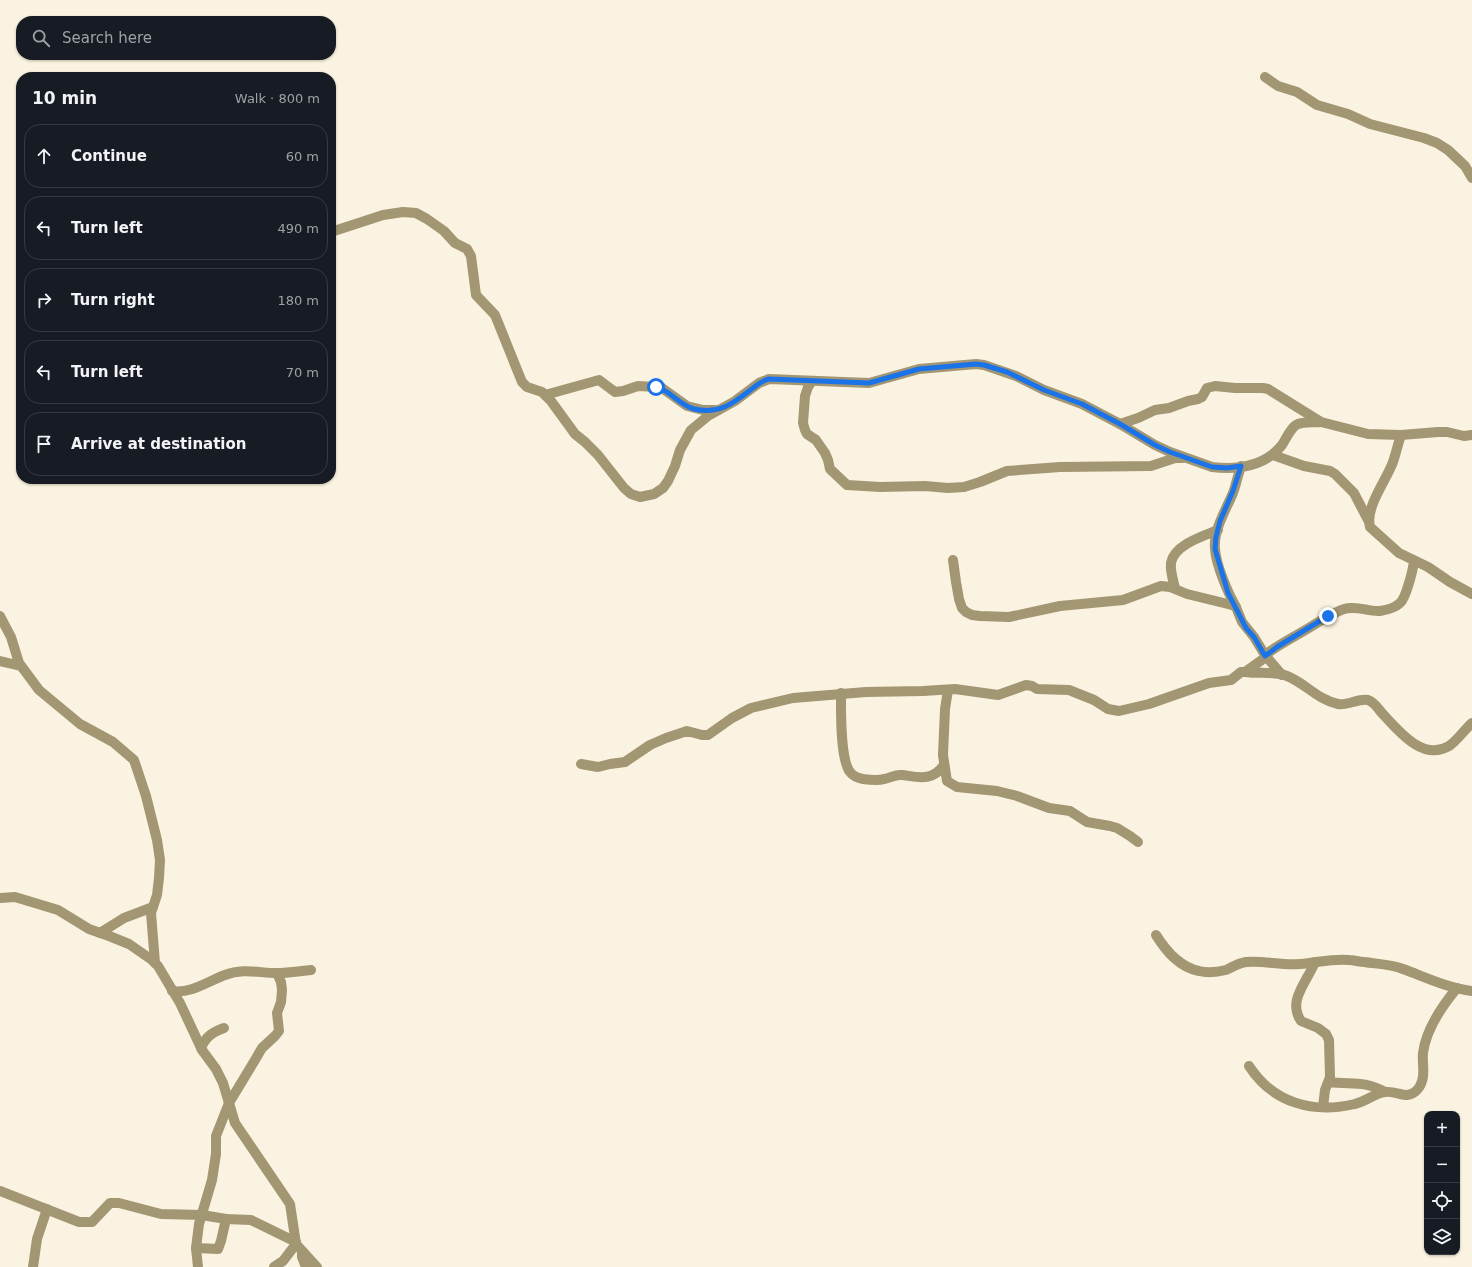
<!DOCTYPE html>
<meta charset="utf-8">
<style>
:root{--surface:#171b24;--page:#242831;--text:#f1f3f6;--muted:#9ea1a6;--line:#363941}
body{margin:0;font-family:"DejaVu Sans",sans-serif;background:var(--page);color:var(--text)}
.controls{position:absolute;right:12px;bottom:12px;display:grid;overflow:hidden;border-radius:8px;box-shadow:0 1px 3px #0004}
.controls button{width:36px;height:36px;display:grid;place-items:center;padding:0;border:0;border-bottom:1px solid var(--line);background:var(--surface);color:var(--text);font:20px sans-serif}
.stop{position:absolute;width:12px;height:12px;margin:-9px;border:3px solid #1a73e8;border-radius:50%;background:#fff}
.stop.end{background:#1a73e8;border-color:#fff;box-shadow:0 1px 4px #0008}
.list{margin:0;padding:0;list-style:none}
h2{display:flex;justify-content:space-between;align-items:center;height:52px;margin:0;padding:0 16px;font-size:17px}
h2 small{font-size:13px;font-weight:400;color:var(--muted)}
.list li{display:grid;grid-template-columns:26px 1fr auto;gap:12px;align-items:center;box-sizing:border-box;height:64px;margin:0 8px 8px;padding:0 8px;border:1px solid var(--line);border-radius:16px}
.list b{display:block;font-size:15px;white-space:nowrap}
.list em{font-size:13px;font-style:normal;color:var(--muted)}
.icon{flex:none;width:22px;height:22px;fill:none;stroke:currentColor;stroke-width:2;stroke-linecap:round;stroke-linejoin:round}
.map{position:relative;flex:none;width:1472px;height:1267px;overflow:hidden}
.search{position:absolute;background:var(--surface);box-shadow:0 1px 3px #0004;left:16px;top:16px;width:320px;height:44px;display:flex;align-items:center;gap:10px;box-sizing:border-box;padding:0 14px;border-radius:16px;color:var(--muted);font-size:15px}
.panel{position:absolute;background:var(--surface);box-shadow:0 1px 3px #0004;left:16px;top:72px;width:320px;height:412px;border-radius:16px}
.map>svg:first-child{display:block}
</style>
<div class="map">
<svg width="1472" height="1267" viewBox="0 0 1472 1267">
<rect width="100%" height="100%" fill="#fbf3e1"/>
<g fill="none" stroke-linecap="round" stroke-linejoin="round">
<g stroke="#a39672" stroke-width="10">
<path d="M1265 77 1278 86 1297 92 1317 105 1348 114 1370 124 1424 138 1437 143 1448 150 1465 166 1472 178"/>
<path d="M331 232 383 215 403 212 416 213 427 219 444 231 455 243 467 249 471 256 476 295 495 315 522 382 527 387 542 392 551 401 575 434 585 442 598 455 624 488 631 494 640 497 654 494 663 488 668 481 675 466 680 450 691 430 708 416 735 401 759 383 769 379 869 383 919 369 976 364 984 365 1016 376 1044 390 1082 404 1120 424 1155 445 1170 452 1212 467C1238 470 1265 466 1282 445 1286 439 1290 429 1296 425 1303 421 1314 423 1321 422"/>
<path d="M812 381 808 387 805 396 803 423 805 430 807 434 816 440 825 453 828 460 830 469 847 485 880 487 925 486 948 488 964 487 980 482 1007 471 1060 467 1151 466 1175 458H1183"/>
<path d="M545 395 599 380 615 392 623 391 638 386 656 387 662 388 687 406 703 410H718"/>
<path d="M1120 424 1138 418 1155 410 1169 408 1188 401 1198 399 1202 397 1207 388 1215 386 1235 388H1263L1268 389 1321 422 1368 434 1401 435 1438 432H1447L1464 436 1472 435"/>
<path d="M1401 435C1398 444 1396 453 1393 462 1386 481 1365 507 1370 527L1399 553 1428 567 1450 582 1472 594"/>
<path d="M1273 455 1304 466 1330 471 1335 474 1354 493 1368 520"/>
<path d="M953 560 956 582 959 599 962 608 966 612 972 615 980 616 1009 617 1060 606 1123 600 1161 586 1170 587 1187 594 1232 605 1236 607 1242 622 1254 637 1265 655 1282 675"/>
<path d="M1175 588C1173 580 1170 571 1171 563 1174 545 1203 536 1218 530"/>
<path d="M1236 607C1228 593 1216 565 1215 549 1213 530 1226 510 1233 493 1236 485 1238 475 1241 466"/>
<path d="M0 616 11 637 19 663 39 690 80 724 113 742 134 760 146 796 157 840 160 860 159 878 157 895 151 913 155 963"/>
<path d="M1265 655C1279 644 1296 636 1312 626 1322 620 1332 613 1344 609 1357 605 1368 612 1380 611 1386 610 1395 608 1400 603 1406 598 1413 570 1414 561"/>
<path d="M0 661 21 666"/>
<path d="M1245 672 1266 657"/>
<path d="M948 690 945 709 943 755 947 781 957 787 997 791 1017 796 1049 808 1070 811 1087 822 1110 826 1117 828 1130 836 1138 842"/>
<path d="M841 693C841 710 840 759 850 772 853 776 858 778 863 779 870 780 878 781 884 779 891 778 895 774 902 775 918 777 932 782 944 765"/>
<path d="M581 764 598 767 610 764 625 762 650 745 666 738 687 731 702 735H708L732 718 751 708 793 698 866 692 923 691 955 689 998 695 1026 685 1032 686 1037 689 1069 690 1094 700 1108 709 1119 711 1149 704 1209 683 1231 680 1241 672H1245C1259 674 1274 671 1287 676 1305 683 1318 700 1338 704 1347 706 1359 698 1368 700 1374 702 1377 707 1381 712 1397 729 1422 762 1449 746 1458 740 1464 730 1472 723"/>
<path d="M0 898 15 897 58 910 89 929 109 936 129 944 152 960 158 966 180 1003 202 1050 216 1069 223 1083 235 1123 290 1204 296 1244 317 1267"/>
<path d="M100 933 124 918 153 907"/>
<path d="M1156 935C1166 951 1179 967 1199 971 1207 973 1218 972 1226 970 1233 967 1238 963 1246 962 1264 960 1282 966 1300 964 1317 963 1332 958 1349 960 1354 960 1359 962 1364 962 1377 964 1390 964 1403 969 1425 977 1448 988 1472 991"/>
<path d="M1315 962C1307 982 1287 1001 1301 1021L1318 1028 1326 1034 1329 1040 1330 1077 1325 1090 1323 1107"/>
<path d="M172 991C191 994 208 981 225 975 243 968 259 973 277 973 288 973 300 971 311 970"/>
<path d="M201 1048C206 1036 213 1032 224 1028"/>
<path d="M1249 1066C1273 1103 1313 1114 1355 1104 1365 1102 1377 1092 1386 1092 1393 1091 1401 1095 1407 1095 1415 1094 1420 1088 1422 1081 1425 1073 1422 1062 1423 1053 1426 1030 1442 1006 1457 988"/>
<path d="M1329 1082C1352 1085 1363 1080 1385 1092"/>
<path d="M0 1191 79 1222H92L110 1203H119L161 1214 202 1215 226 1219 251 1220 296 1242"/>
<path d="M196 1248 218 1249 221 1241 226 1219"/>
<path d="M302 1251V1257L306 1267"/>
<path d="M33 1267 37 1239 47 1209"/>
<path d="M198 1267 196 1248 199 1224 212 1180 216 1154V1136L229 1103 255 1060 262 1048 275 1036 279 1031 277 1013 281 1002 282 990 281 982 277 973"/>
<path d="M274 1267 283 1261 296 1244"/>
</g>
</g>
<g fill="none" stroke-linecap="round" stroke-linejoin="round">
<path stroke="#1a73e8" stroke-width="5" d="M656 387C670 390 679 405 694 409 720 415 733 403 753 388 758 384 763 380 769 379L869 383 919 369 976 364 984 365 1007 372 1044 390 1082 404 1120 424 1155 445 1170 452 1212 467 1227 468 1241 466 1233 491 1220 521 1216 537 1215 549 1228 593 1246 628 1254 637 1265 656 1277 647 1328 616"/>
</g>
</svg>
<div class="controls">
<button>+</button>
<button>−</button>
<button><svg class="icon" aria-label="locate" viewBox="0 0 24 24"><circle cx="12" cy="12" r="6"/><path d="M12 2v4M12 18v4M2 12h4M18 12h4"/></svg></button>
<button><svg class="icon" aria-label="layers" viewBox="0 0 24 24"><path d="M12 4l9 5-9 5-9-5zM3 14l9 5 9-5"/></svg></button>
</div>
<div class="stop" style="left:656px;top:387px"></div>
<div class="stop end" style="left:1328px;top:616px"></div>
<div class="search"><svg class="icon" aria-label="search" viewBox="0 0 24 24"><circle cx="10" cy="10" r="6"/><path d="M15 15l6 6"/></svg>Search here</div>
<section class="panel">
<h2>10 min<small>Walk · 800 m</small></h2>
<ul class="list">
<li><svg class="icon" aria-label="ahead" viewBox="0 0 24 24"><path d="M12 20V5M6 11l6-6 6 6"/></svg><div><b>Continue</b></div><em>60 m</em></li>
<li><svg class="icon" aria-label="left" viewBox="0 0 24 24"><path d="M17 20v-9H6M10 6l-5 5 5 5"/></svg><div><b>Turn left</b></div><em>490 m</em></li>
<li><svg class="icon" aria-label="right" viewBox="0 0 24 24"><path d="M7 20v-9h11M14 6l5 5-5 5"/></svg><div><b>Turn right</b></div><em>180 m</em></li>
<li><svg class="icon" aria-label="left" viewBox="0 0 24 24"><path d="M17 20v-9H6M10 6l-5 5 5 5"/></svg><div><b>Turn left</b></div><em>70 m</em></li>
<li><svg class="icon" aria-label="arrive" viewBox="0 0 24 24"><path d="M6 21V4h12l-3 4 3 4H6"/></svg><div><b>Arrive at destination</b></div></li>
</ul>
</section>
</div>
